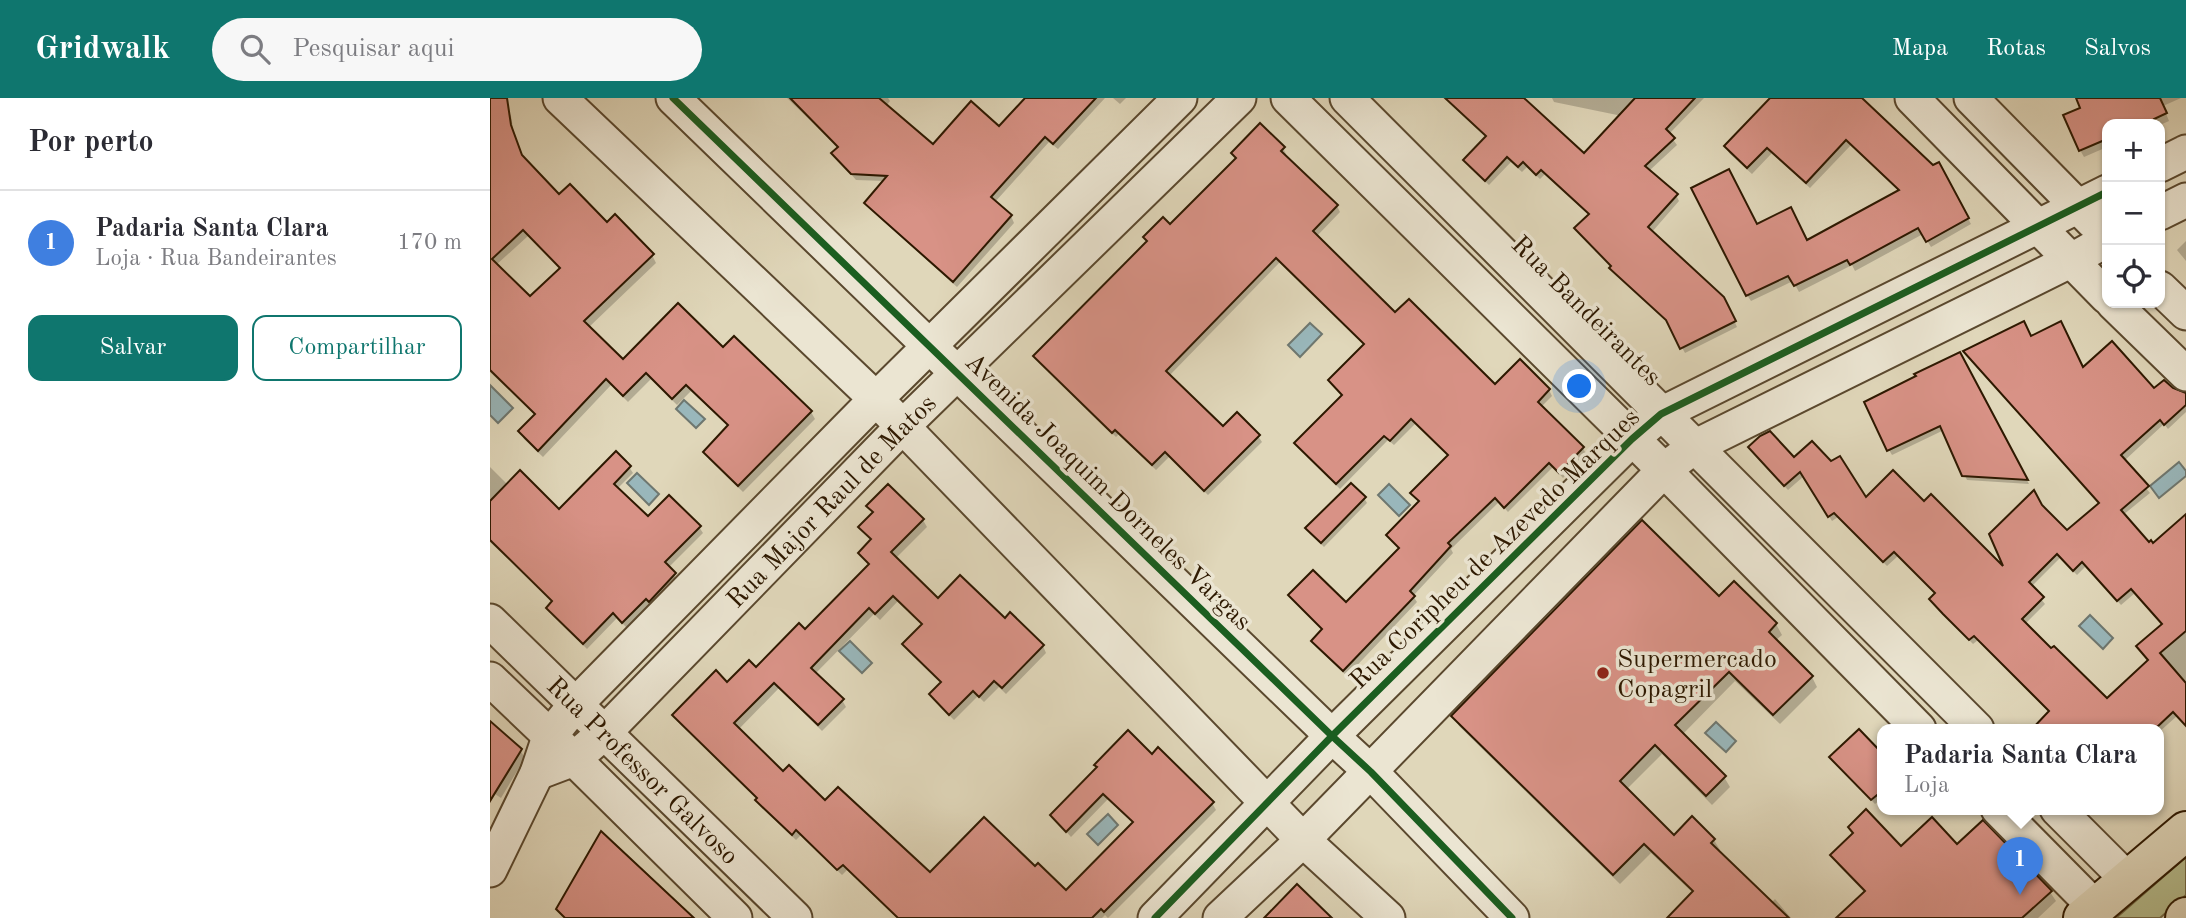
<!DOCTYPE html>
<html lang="pt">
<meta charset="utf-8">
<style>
:root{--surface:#fff;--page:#f7f7f7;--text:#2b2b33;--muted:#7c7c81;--line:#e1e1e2;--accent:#0f766e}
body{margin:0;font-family:"Old Standard TT",serif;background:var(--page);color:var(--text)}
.controls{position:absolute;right:21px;top:21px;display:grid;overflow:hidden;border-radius:14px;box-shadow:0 2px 5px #0004}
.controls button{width:63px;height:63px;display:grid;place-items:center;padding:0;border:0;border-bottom:2px solid var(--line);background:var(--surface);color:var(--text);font:35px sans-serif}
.you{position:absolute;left:1090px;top:289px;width:24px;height:24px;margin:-18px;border:5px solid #fff;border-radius:50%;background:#1a73e8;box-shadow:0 0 0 10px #1a73e833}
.badge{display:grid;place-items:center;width:46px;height:46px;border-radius:50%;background:var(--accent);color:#fff;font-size:23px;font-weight:700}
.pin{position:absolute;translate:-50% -58px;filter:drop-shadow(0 2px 4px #0008)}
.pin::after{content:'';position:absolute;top:37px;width:24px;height:21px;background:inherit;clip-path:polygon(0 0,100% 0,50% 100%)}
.popup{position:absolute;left:1387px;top:626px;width:287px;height:91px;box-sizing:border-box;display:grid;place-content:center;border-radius:14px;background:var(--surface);filter:drop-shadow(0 2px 5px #0005);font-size:23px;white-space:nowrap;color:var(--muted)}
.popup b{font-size:26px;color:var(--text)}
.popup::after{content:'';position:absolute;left:50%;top:100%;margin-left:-14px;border:14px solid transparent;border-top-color:var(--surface)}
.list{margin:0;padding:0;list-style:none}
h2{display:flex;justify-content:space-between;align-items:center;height:91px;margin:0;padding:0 28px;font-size:30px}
h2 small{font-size:23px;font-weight:400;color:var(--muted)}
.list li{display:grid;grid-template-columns:46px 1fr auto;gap:21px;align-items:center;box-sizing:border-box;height:105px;padding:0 28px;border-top:2px solid var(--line)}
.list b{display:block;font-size:26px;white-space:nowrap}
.list p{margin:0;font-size:23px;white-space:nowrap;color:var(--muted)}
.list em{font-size:23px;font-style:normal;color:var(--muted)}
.actions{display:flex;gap:14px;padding:21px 28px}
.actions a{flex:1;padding:16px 0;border:2px solid var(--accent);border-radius:14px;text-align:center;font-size:24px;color:var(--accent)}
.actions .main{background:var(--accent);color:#fff}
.icon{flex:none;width:38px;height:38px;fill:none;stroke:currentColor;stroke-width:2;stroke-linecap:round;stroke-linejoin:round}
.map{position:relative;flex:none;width:1696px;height:820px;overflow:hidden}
header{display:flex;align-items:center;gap:42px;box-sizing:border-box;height:98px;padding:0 35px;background:var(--accent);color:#fff}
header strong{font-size:33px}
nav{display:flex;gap:38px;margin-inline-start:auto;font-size:24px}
.search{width:490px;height:63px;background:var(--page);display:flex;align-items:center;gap:18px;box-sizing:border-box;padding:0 24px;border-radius:38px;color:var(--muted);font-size:26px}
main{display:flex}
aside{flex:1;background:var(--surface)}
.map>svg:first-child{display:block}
</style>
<header>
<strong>Gridwalk</strong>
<div class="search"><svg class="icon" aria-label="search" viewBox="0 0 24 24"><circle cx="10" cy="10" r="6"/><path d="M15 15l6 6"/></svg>Pesquisar aqui</div>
<nav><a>Mapa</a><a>Rotas</a><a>Salvos</a></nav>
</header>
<main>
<aside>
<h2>Por perto<small></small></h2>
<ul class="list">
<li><span class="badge" style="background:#3f7fe0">1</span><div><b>Padaria Santa Clara</b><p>Loja · Rua Bandeirantes</p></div><em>170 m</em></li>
</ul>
<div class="actions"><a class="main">Salvar</a><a>Compartilhar</a></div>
</aside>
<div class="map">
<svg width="1696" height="820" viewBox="0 0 1696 820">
<rect width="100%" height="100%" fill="#e0d7ba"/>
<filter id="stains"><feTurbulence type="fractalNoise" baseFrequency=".00286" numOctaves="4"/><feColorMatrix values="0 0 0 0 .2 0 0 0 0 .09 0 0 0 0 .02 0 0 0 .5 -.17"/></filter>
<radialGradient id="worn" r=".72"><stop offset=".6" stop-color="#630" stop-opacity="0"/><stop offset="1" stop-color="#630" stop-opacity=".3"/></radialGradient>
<path fill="#b6bd8d" stroke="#726a46" stroke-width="2" d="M1696 759V797L1670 820H1626Z"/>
<g fill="#99b7bb" stroke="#6e7770" stroke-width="2">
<path d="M820 225 832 236 810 259 798 247Z"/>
<path d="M0 287 23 310 8 325 0 317Z"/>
<path d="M194 302 215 321 206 330 186 311Z"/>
<path d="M1689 364 1696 373V378L1669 400 1660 388Z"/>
<path d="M147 375 169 396 159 407 137 385Z"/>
<path d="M899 386 920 407 909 418 888 397Z"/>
<path d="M1600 517 1623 540 1613 551 1589 528Z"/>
<path d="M360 543 382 565 372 575 349 553Z"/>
<path d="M1226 624 1246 643 1236 654 1215 635Z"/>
<path d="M618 716 628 727 608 747 597 736Z"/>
</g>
<g fill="#0003" fill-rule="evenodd">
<path d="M297 0H398L400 3 396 8 443 49 509 31 538 0H615L568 51 559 44 505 104 521 118 524 125 467 189 380 111 376 105 395 83 366 82 344 56 349 50Z"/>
<path d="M623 0H636L630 6Z"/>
<path d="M955 0H1031L1094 58 1132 18 1064 4 1062 0H1214L1179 36 1187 47 1159 73 1186 97 1189 103 1162 134 1237 207 1247 229 1195 255 1180 227 1125 175 1122 169 1089 136 1086 131 1099 117 1055 76 1050 81 1037 69 1032 74 1021 64 999 87 979 68 976 62 997 40Z"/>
<path d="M1282 0H1369L1443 69 1448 66 1481 126 1441 149 1433 136 1365 173 1362 167 1309 194 1303 183 1261 203 1257 197 1266 128 1317 144 1410 94 1361 47 1320 90 1282 55 1262 76 1239 55 1236 48Z"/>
<path d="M1588 0H1691L1673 8 1679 23 1670 27 1617 26V49L1594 59 1590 52 1593 11Z"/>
<path d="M0 7 17 10 21 18 24 36 34 61 69 99 117 126 162 157 166 165 98 230 133 264 233 251 321 314 325 321 253 394 219 361 215 354 239 329 201 293 187 307 161 281 138 304 121 287 53 359 34 341 30 333 46 318 0 274ZM38 138 71 171 40 200 6 167Z"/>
<path d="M793 50 796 56 794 58 847 108 850 114 826 139 906 217 1005 288 1059 292 1062 298 1051 309 1093 350 1096 356 1073 380 1063 369 1018 414 1009 404 961 451 963 455 923 498 927 504 857 578 826 549 823 543 833 532 800 498 856 507 910 452 898 437 930 404 922 395 959 359 926 325 904 347 898 342 850 391 810 351 806 345 853 298 840 283 875 247 790 164 679 278 733 331 768 338 772 344 718 397 679 359 666 372 629 336 626 339 549 264 545 258 658 144 655 140 680 128 746 61 743 55Z"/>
<path d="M1696 143V163L1687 152Z"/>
<path d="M1541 240 1593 271 1664 293 1696 296V314L1678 331 1674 326 1634 363 1660 395 1633 417 1659 447H1663L1696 419V628L1687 618 1668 635V631H1557L1560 615 1488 542 1483 546 1444 507 1446 497 1408 458 1397 468 1348 419 1342 423 1314 378 1298 392 1263 354 1304 362 1375 402 1434 406 1517 475 1551 409 1577 435 1610 406 1478 258ZM1570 460 1587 477 1596 468 1631 507 1645 495 1673 528 1659 563 1617 602 1535 526 1555 506 1541 489Z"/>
<path d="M1470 256 1539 386 1477 382 1454 332 1402 357 1399 352 1376 305Z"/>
<path d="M0 369 18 387 69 413 139 369 143 375 127 391 158 421 209 429 213 435 178 470 188 483 163 509 160 506 137 530 127 520 97 551 62 516 58 510 63 504 0 444Z"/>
<path d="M398 388 433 422 437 429 405 461 448 502 515 522 553 548 556 555 516 596 509 589 494 604 488 598 464 622 445 603 441 597 452 585 418 553 414 546 433 528 408 503 390 522 384 516 325 576 352 602 356 609 332 633 289 590 248 632 293 675 440 777 545 771 576 795 644 726 618 701 581 739 562 718 662 658 722 705 726 712 618 820 615 817 612 820H407L357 772 352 777 311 737 306 742 271 709 268 701 188 624 184 617 266 571 315 533 379 468 370 455 382 443 371 429 383 416 379 408Z"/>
<path d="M874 400 877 405 834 449 820 435 818 430Z"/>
<path d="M1230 501 1286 526 1292 537 1285 543 1322 579 1327 589 1290 626 1245 583 1192 637 1234 679 1240 689 1222 707 1172 656 1136 692 1184 739 1224 742 1230 752 1227 754 1281 805 1285 801 1301 820H1179L1203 795 1161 755 1130 786 969 628 963 618Z"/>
<path d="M0 625 30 652 35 660 11 700 5 696 0 705Z"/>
<path d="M1344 664 1392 673V700L1385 706Z"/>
<path d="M1360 730 1411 750 1467 748 1560 794 1566 803 1548 820H1349L1375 795 1348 767 1342 757 1364 737Z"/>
</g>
<g fill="#d89286" stroke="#2d1800" stroke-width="2" fill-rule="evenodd">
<path d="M0 0H17L21 27 32 57 69 96 80 86 117 124 125 116 164 156 94 223 133 261 188 205 233 249 244 238 322 313 248 388 213 354 238 327 196 287 182 301 156 275 133 298 116 281 48 353 28 333 45 316 0 272ZM33 132 70 170 40 198 2 161Z"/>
<path d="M300 0H389L443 46 481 3 509 28 535 0H606L563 46 555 39 501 99 522 117 463 184 374 105 397 78 361 76 341 55 348 49Z"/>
<path d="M955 0H1034L1094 55 1145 0H1205L1176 31 1185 40 1155 68 1188 96 1158 129 1234 199 1246 223 1190 251 1176 222 1119 170 1121 168 1084 130 1099 116 1051 72 1046 77 1033 64 1028 69 1017 59 995 83 973 62 996 38Z"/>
<path d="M1280 0H1372L1443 67 1449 64 1479 120 1436 144 1428 130 1360 167 1357 162 1304 188 1298 178 1256 198 1201 90 1239 71 1267 126 1301 109 1317 142 1409 92 1356 42 1316 85 1277 50 1257 70 1234 48Z"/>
<path d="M1586 0H1670L1677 15 1664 21 1666 26H1617V41L1589 53 1573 17 1590 10Z"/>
<path d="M770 25 795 49 791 53 848 107 823 133 905 214 919 201 1005 286 1030 261 1060 291 1048 304 1094 349 1069 375 1059 365 1014 410 1005 400 958 445 961 448 920 493 925 498 853 573 821 543 832 531 798 497 823 472 856 504 909 450 896 437 929 403 920 395 958 357 921 321 900 343 894 338 846 386 804 345 852 297 838 282 874 246 786 160 676 273 733 328 747 314 770 337 714 393 675 354 662 367 625 332 622 335 543 258 657 143 653 139 673 119 680 126 746 60 741 55Z"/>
<path d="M1534 223 1541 238 1571 223 1593 269 1622 243 1664 290 1674 282 1683 290 1696 295V307L1674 327 1670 322 1631 357 1659 388 1631 412 1659 444 1661 442 1663 445 1696 416V533L1670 555 1696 585V628L1683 614 1665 631H1542L1559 613 1484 538 1479 542 1453 516 1439 501 1445 495 1404 454 1393 464 1344 415 1338 419 1310 374 1294 388 1258 349 1270 338 1280 333 1304 359 1322 343 1341 363 1350 358 1376 399 1403 372 1434 403 1441 396 1513 468 1499 436 1544 392 1552 407 1577 432 1609 405 1473 253ZM1567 456 1583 473 1592 464 1627 503 1641 491 1672 526 1646 548 1658 562 1617 600 1564 548 1561 550 1532 521 1554 499 1539 484Z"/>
<path d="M1470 254 1538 382 1472 378 1450 328 1397 353 1374 304 1426 278 1424 276Z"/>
<path d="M126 353 141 368 124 386 158 418 179 397 211 428 175 464 186 475 159 504 156 501 132 525 123 515 93 546 56 510 62 503 0 442V403L30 372 69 411Z"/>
<path d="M861 385 876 399 831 445 815 430Z"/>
<path d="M398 386 434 421 401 454 448 500 470 477 515 520 520 514 554 547 512 590 504 583 489 599 483 593 459 617 439 596 451 584 412 546 432 526 403 498 385 516 379 510 321 570 354 601 328 627 284 585 244 625 293 673 299 667 335 702 348 689 440 774 494 719 545 768 548 765 576 792 643 724 613 696 576 734 560 717 607 669 604 667 638 632 662 656 668 649 724 704 614 814 611 811 602 820H408L353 767 347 772 306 732 302 737 265 702 267 700 182 617 226 572 237 584 259 562 266 569 309 525 315 531 379 466 368 455 381 441 368 429 383 414 376 408Z"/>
<path d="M1152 422 1229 498 1244 483 1287 525 1279 534 1323 578 1283 617 1239 574 1185 627 1236 678 1216 698 1165 647 1130 683 1184 737 1202 718 1225 741 1221 745 1299 820H1177L1203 793 1154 746 1123 777 961 618Z"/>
<path d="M0 623 32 651 0 703Z"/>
<path d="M1369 631 1392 655V693L1381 702 1339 659Z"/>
<path d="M1376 711 1411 748 1442 719 1467 746 1493 722 1562 793 1532 820H1346L1375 793 1340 757 1363 735 1358 729Z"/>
<path d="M111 733 127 748 204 820H75L66 811Z"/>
<path d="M807 786 842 820H774Z"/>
</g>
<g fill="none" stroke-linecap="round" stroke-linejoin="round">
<defs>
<g id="minor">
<path d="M70 0 386 301 813 742 898 820"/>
<path d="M183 0 842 638 881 674 1022 820"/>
<path d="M798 0 1174 372 1429 631"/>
<path d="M857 0 1487 631"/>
<path d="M1422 0 1617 199"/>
<path d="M1481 0 1603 124"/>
<path d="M1670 67 1696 54"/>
<path d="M1670 115 1696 102"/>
<path d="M1670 190 1696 215"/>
<path d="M1623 205 1696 276"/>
<path id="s1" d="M0 523 305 820"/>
<path d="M0 581 84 661 245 820"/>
<path id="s2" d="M47 675 84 661 115 634 413 328 749 0"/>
<path d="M1508 711 1605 809"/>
<path d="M1567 711 1637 781"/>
<path d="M0 772 47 675 59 639 86 606 386 301 690 0"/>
<path d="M665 820 842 638 1142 341 1171 316 1617 94"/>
<path d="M730 820 813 742 1174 372 1204 349 1580 163 1617 142"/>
</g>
<g id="major">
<path d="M1593 820 1696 733"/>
<path d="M1695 820 1696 819"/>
</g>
</defs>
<use href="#minor" stroke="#5a482e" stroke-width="37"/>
<use href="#major" stroke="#2d1800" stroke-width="42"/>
<use href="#minor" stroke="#ebe5d2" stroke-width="33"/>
<use href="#major" stroke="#e0d7ba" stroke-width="38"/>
<defs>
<g id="cycleway">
<path d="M183 0 842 638 881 674 1022 820"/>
<path d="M665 820 842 638 1142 341 1171 316 1617 94"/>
</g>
</defs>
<use href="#cycleway" stroke="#ebe5d2" stroke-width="11"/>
<use href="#cycleway" stroke="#1b5e20" stroke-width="7"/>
</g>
<circle fill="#8f2418" stroke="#ebe5d2" stroke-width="2.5" cx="1113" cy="575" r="7"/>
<g text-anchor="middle" stroke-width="7" stroke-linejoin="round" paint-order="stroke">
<g font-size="26" fill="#2d1800" stroke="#ebe5d2">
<text transform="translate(1097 212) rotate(45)" y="9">Rua Bandeirantes</text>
<text transform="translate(619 393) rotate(44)" y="9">Avenida Joaquim Dorneles Vargas</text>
<text dy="9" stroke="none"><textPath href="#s2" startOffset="404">Rua Major Raul de Matos</textPath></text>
<text transform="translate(1004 450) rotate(-44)" y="9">Rua Coripheu de Azevedo Marques</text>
<text dy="9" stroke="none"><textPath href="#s1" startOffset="214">Rua Professor Galvoso</textPath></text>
</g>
<g font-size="26" fill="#2d1800" stroke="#ebe5d2" text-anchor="start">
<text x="1127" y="569">Supermercado<tspan x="1127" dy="30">Copagril</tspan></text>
</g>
</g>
<rect width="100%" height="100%" filter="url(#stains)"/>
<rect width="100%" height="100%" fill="url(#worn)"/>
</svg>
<div class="controls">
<button>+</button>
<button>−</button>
<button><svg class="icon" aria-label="locate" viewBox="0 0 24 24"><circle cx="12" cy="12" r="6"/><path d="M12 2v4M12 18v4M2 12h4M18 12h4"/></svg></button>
</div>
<div class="you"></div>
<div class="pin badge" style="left:1530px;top:797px;background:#3f7fe0">1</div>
<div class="popup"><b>Padaria Santa Clara</b>Loja</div>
</div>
</main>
